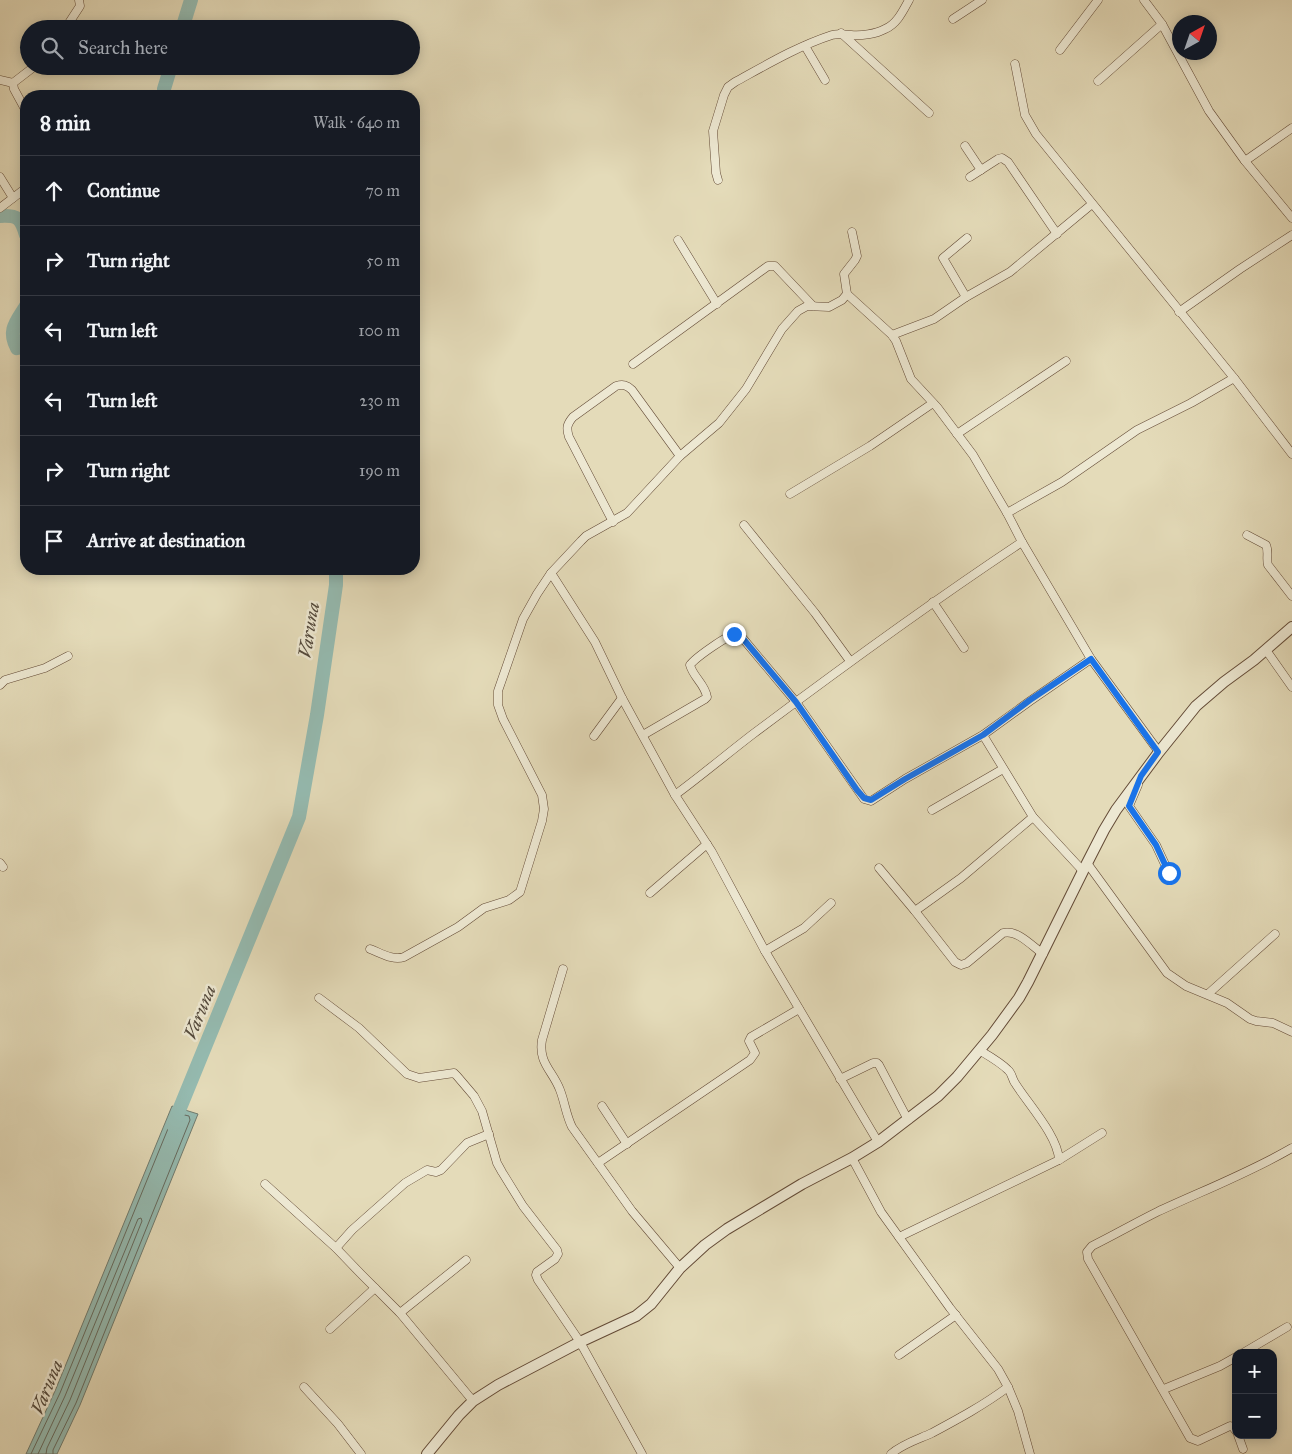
<!DOCTYPE html>
<meta charset="utf-8">
<style>
:root{--surface:#171b24;--page:#20242c;--text:#f1f3f6;--muted:#9ea1a6;--line:#363941}
body{margin:0;font-family:"IM FELL Great Primer",serif;background:var(--page);color:var(--text)}
.controls{position:absolute;right:15px;bottom:15px;display:grid;overflow:hidden;border-radius:10px;box-shadow:0 2px 12px #0003}
.controls button{width:45px;height:45px;display:grid;place-items:center;padding:0;border:0;border-bottom:1px solid var(--line);background:var(--surface);color:var(--text);font:25px sans-serif}
.compass{position:absolute;left:1172px;top:15px;width:45px;height:45px;border-radius:50%;background:var(--surface);box-shadow:0 2px 12px #0003;rotate:40deg}
.stop{position:absolute;width:15px;height:15px;margin:-11px;border:4px solid #1a73e8;border-radius:50%;background:#fff}
.stop.end{background:#1a73e8;border-color:#fff;box-shadow:0 1px 5px #0008}
.list{margin:0;padding:0;list-style:none}
h2{display:flex;justify-content:space-between;align-items:center;height:65px;margin:0;padding:0 20px;font-size:21px}
h2 small{font-size:16px;font-weight:400;color:var(--muted)}
.list li{display:grid;grid-template-columns:32px 1fr auto;gap:15px;align-items:center;box-sizing:border-box;height:70px;padding:0 20px;border-top:1px solid var(--line)}
.list b{display:block;font-size:19px;white-space:nowrap}
.list em{font-size:16px;font-style:normal;color:var(--muted)}
.icon{flex:none;width:28px;height:28px;fill:none;stroke:currentColor;stroke-width:2;stroke-linecap:round;stroke-linejoin:round}
.map{position:relative;flex:none;width:1292px;height:1454px;overflow:hidden}
.search{position:absolute;background:var(--surface);box-shadow:0 2px 12px #0003;left:20px;top:20px;width:400px;height:55px;display:flex;align-items:center;gap:12px;box-sizing:border-box;padding:0 18px;border-radius:28px;color:var(--muted);font-size:19px}
.panel{position:absolute;background:var(--surface);box-shadow:0 2px 12px #0003;left:20px;top:90px;width:400px;height:485px;border-radius:20px}
.map>svg:first-child{display:block}
</style>
<div class="map">
<svg width="1292" height="1454" viewBox="0 0 1292 1454">
<rect width="100%" height="100%" fill="#e4dbb9"/>
<filter id="stains"><feTurbulence type="fractalNoise" baseFrequency=".004" numOctaves="4"/><feColorMatrix values="0 0 0 0 .2 0 0 0 0 .09 0 0 0 0 .02 0 0 0 .5 -.17"/></filter>
<radialGradient id="worn" r=".72"><stop offset=".6" stop-color="#630" stop-opacity="0"/><stop offset="1" stop-color="#630" stop-opacity=".3"/></radialGradient>
<path fill="#95bbb1" stroke="#707b6f" d="M172 1106 198 1114 80 1405 57 1454H26L55 1391Z"/>
<g fill="none" stroke-linecap="round" stroke-linejoin="round">
<g stroke="#666a5e" stroke-width="1">
<path d="M31 1454 60 1393 174 1114 176 1113 189 1116 190 1120 76 1403 53 1450V1454"/>
<path d="M38 1454 65 1396 138 1219 141 1218 142 1221 70 1400 47 1448 46 1454"/>
</g>
<g stroke="#95bbb1" stroke-width="14">
<path d="M182 29 191 0"/>
<path d="M164 96V89L171 66"/>
<path d="M0 216C18 215 21 218 26 235"/>
<path d="M26 306C17 321 7 330 17 348L26 345"/>
<path d="M173 1125 299 817 317 715 336 585V569"/>
</g>
<defs>
<g id="minor">
<path d="M1144 0 1162 24 1209 111 1245 161 1292 218"/>
<path d="M953 19 982 0"/>
<path d="M65 29 80 6 79 0"/>
<path d="M841 33 929 113"/>
<path d="M805 46 825 80"/>
<path d="M1060 50 1098 0"/>
<path d="M1015 64 1025 115 1036 134 1234 378 1292 454"/>
<path d="M0 80 13 83"/>
<path d="M1098 81 1162 24"/>
<path d="M26 111 14 89 13 83 35 66"/>
<path d="M965 146 981 170"/>
<path d="M1245 161 1292 128"/>
<path d="M0 177 13 198"/>
<path d="M970 177 998 159 1002 158 1008 162 1057 234"/>
<path d="M718 180 716 173 713 131 724 95 728 87 735 82C766 65 798 46 832 35 839 33 844 35 851 35 861 36 876 34 885 29 897 24 903 11 909 0"/>
<path d="M0 208 26 188"/>
<path d="M678 240 717 304"/>
<path d="M847 294 892 335 896 341 911 379 937 407 973 455 1007 513 1022 542 1091 659 1159 752"/>
<path d="M966 297 943 258 967 238"/>
<path d="M1179 312 1240 269 1292 235"/>
<path d="M892 335 934 319 966 297 1010 272 1092 204"/>
<path d="M633 364 768 266H775L813 306"/>
<path d="M957 434 1066 361"/>
<path d="M790 494 870 446 933 403"/>
<path d="M1007 513 1062 482 1137 430 1191 403 1234 378"/>
<path d="M613 522 569 437C566 428 567 424 573 417L616 386C623 384 627 385 632 390L680 456"/>
<path d="M744 525 815 613 850 661"/>
<path d="M1247 535 1266 545C1269 551 1266 559 1268 565L1292 596"/>
<path d="M551 573 595 642 622 698 675 795 712 852 765 951 878 1142"/>
<path d="M933 602 964 648"/>
<path d="M1266 650 1292 687"/>
<path d="M0 685 5 680 45 668 68 656"/>
<path d="M643 735 705 699 707 697C705 684 693 677 690 665 696 657 728 635 737 633L740 635 796 702 864 799 871 801 905 779 983 735 1030 701 1091 659"/>
<path d="M983 735 1033 817 1083 871"/>
<path d="M594 736 622 698"/>
<path d="M1138 785 1129 806 1156 845 1169 873"/>
<path d="M675 795C702 775 727 754 753 734 841 668 930 603 1022 542"/>
<path d="M932 810 1003 769"/>
<path d="M0 863 3 867"/>
<path d="M1087 863 1167 973 1186 986 1227 1003 1250 1019 1256 1021 1273 1023 1292 1032"/>
<path d="M879 868 915 911 955 962 961 965 967 963 1003 933C1017 929 1032 946 1043 954"/>
<path d="M650 893 707 844"/>
<path d="M915 911 961 878 1033 817"/>
<path d="M370 949C381 953 393 961 404 957L458 927 484 908 509 900 520 892 542 821 544 809 542 795 503 719 498 705V691L523 619 537 594 551 573 581 541 586 536 627 513 680 456 719 423 746 389 782 329 798 311 807 306 829 307 842 300 847 294 844 274 855 260 857 256 852 232"/>
<path d="M765 951 804 928 831 903"/>
<path d="M563 969 542 1040C538 1063 553 1071 560 1090 565 1103 566 1115 572 1127L632 1211 680 1268"/>
<path d="M1208 994 1275 934"/>
<path d="M319 998 359 1028 407 1074 419 1078 454 1073 457 1076 474 1096 482 1111 497 1163 502 1172 523 1206 557 1250 558 1254 555 1259 537 1272 536 1275 538 1280 580 1342 642 1454"/>
<path d="M979 1050C989 1056 1000 1062 1008 1070 1012 1073 1012 1079 1015 1083 1028 1104 1058 1136 1059 1160"/>
<path d="M840 1079 873 1063H877L879 1065 908 1120"/>
<path d="M602 1106 627 1144"/>
<path d="M852 1158 881 1212 950 1308 998 1369 1008 1387 1018 1411 1030 1454"/>
<path d="M598 1163 750 1060 755 1053 749 1041 751 1037 799 1009"/>
<path d="M265 1184 336 1248 361 1274 400 1313 473 1401"/>
<path d="M899 1237 1059 1160 1102 1133"/>
<path d="M336 1248 352 1230 405 1183 427 1170 436 1172 441 1170 467 1143 489 1134"/>
<path d="M400 1313 466 1260"/>
<path d="M330 1329 375 1288"/>
<path d="M1243 1353 1287 1327"/>
<path d="M899 1355 956 1315"/>
<path d="M304 1387 338 1424 361 1454"/>
<path d="M1164 1389 1220 1366 1236 1357"/>
<path d="M1236 1431 1233 1427 1230 1426 1198 1441 1190 1438 1088 1259 1087 1252 1092 1246C1114 1235 1135 1223 1157 1212 1202 1191 1249 1173 1292 1148"/>
<path d="M1238 1435 1243 1449"/>
<path d="M891 1454C902 1444 919 1439 932 1433 958 1419 984 1405 1008 1387"/>
</g>
<path id="tertiary" d="M427 1454 459 1415 473 1401 498 1385 580 1342 636 1316 651 1304 680 1268 705 1245 727 1229 802 1184 852 1158 878 1142 938 1096 957 1077 992 1035 1019 998 1028 982 1083 871 1104 830 1116 810 1159 752 1196 706 1224 682 1254 660 1292 627"/>
</defs>
<use href="#minor" stroke="#634a36" stroke-width="9"/>
<use href="#tertiary" stroke="#634a36" stroke-width="12"/>
<use href="#minor" stroke="#ede8d2" stroke-width="8"/>
<use href="#tertiary" stroke="#ede8d2" stroke-width="10"/>
</g>
<g fill="none" stroke-linecap="round" stroke-linejoin="round">
<path stroke="#1a73e8" stroke-width="6" d="M734 634 737 633 740 635 796 702 857 790 864 798 871 800 905 779 983 735 1030 700 1091 659 1158 752 1141 776 1129 806 1156 845 1169 873"/>
</g>
<g text-anchor="middle" stroke-width="5" stroke-linejoin="round" paint-order="stroke">
<g font-size="19" font-style="italic" fill="#544a3d" stroke="#ede8d2">
<text transform="translate(308 630) rotate(-81)" y="7">Varuna</text>
<text transform="translate(199 1012) rotate(-68)" y="7">Varuna</text>
<text transform="translate(46 1387) rotate(-68)" y="7">Varuna</text>
</g>
</g>
<rect width="100%" height="100%" filter="url(#stains)"/>
<rect width="100%" height="100%" fill="url(#worn)"/>
</svg>
<div class="controls">
<button>+</button>
<button>−</button>
</div>
<svg class="compass" viewBox="-18 -18 36 36"><path d="M0-13l5 13h-10z" fill="#e53935"/><path d="M0 13l5-13h-10z" fill="#9ea1a6"/></svg>
<div class="stop" style="left:1169px;top:873px"></div>
<div class="stop end" style="left:734px;top:634px"></div>
<div class="search"><svg class="icon" aria-label="search" viewBox="0 0 24 24"><circle cx="10" cy="10" r="6"/><path d="M15 15l6 6"/></svg>Search here</div>
<section class="panel">
<h2>8 min<small>Walk · 640 m</small></h2>
<ul class="list">
<li><svg class="icon" aria-label="ahead" viewBox="0 0 24 24"><path d="M12 20V5M6 11l6-6 6 6"/></svg><div><b>Continue</b></div><em>70 m</em></li>
<li><svg class="icon" aria-label="right" viewBox="0 0 24 24"><path d="M7 20v-9h11M14 6l5 5-5 5"/></svg><div><b>Turn right</b></div><em>50 m</em></li>
<li><svg class="icon" aria-label="left" viewBox="0 0 24 24"><path d="M17 20v-9H6M10 6l-5 5 5 5"/></svg><div><b>Turn left</b></div><em>100 m</em></li>
<li><svg class="icon" aria-label="left" viewBox="0 0 24 24"><path d="M17 20v-9H6M10 6l-5 5 5 5"/></svg><div><b>Turn left</b></div><em>230 m</em></li>
<li><svg class="icon" aria-label="right" viewBox="0 0 24 24"><path d="M7 20v-9h11M14 6l5 5-5 5"/></svg><div><b>Turn right</b></div><em>190 m</em></li>
<li><svg class="icon" aria-label="arrive" viewBox="0 0 24 24"><path d="M6 21V4h12l-3 4 3 4H6"/></svg><div><b>Arrive at destination</b></div></li>
</ul>
</section>
</div>
